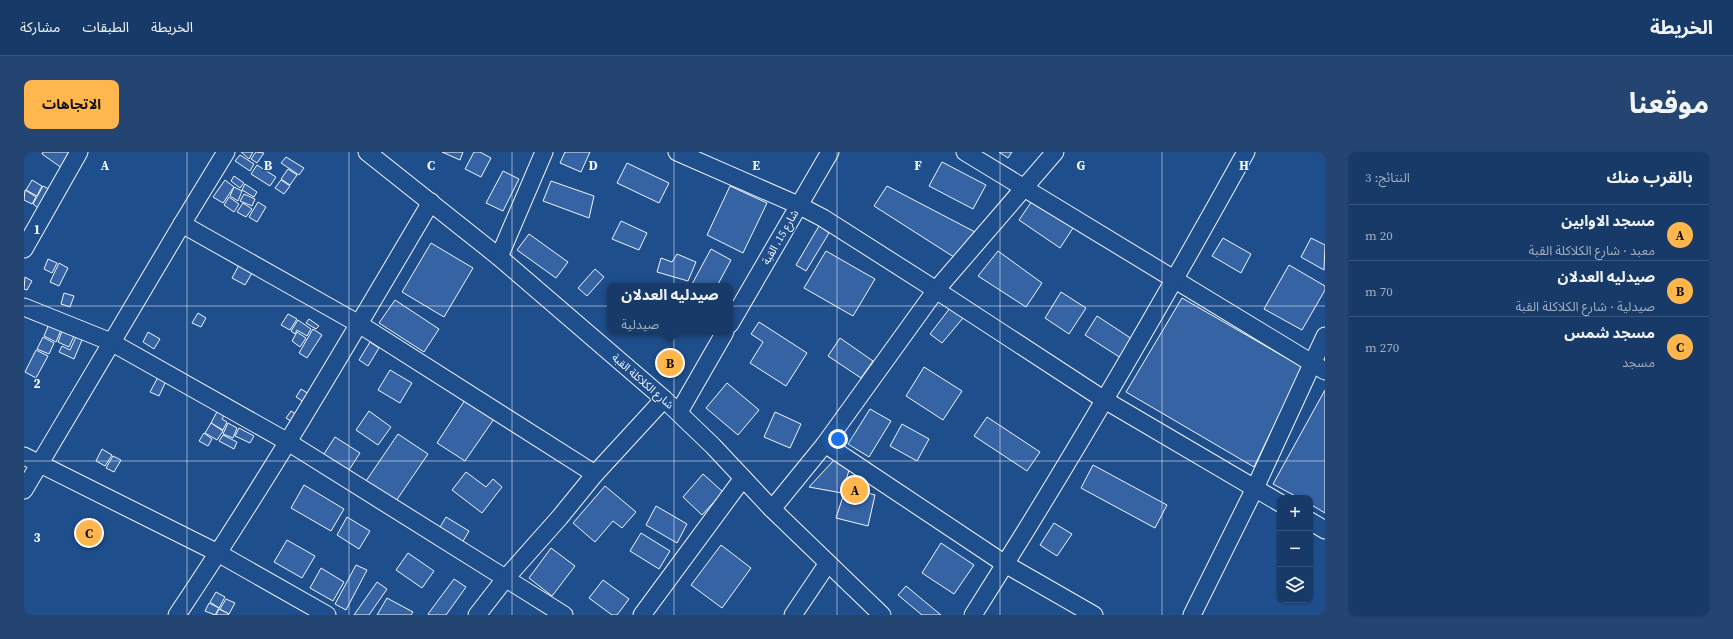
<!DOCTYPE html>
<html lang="ar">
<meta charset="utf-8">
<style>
:root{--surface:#173a69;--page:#244571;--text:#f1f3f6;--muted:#9eadc0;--line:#36547d;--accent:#ffb74d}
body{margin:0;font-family:"Source Serif 4","Noto Sans Arabic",serif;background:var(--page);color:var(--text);direction:rtl}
.controls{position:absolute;right:12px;bottom:12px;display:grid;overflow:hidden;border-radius:8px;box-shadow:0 1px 3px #0004}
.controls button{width:36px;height:36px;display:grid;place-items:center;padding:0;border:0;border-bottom:1px solid var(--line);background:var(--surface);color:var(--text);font:20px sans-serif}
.you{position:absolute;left:814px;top:287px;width:14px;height:14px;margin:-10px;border:3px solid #fff;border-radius:50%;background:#1a73e8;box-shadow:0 0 0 6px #1a73e833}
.badge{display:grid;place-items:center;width:26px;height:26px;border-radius:50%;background:var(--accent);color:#111;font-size:13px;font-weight:700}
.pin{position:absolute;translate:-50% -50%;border:2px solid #fff;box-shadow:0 1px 4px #0006}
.popup{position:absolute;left:583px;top:131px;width:126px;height:52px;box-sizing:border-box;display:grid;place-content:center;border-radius:8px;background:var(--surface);filter:drop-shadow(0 1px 3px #0005);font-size:13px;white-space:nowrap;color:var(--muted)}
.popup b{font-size:15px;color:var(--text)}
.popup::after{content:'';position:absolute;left:50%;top:100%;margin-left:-8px;border:8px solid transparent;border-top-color:var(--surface)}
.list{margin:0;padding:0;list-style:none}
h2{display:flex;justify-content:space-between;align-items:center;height:52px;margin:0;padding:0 16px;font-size:17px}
h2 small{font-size:13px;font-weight:400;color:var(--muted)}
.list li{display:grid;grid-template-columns:26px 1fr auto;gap:12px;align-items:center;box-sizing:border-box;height:56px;padding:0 16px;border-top:1px solid var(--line)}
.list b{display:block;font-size:15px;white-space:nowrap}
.list p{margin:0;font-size:13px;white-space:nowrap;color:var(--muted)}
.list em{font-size:13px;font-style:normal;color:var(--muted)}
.icon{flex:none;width:22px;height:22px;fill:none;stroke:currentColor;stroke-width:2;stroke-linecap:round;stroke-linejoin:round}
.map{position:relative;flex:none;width:1301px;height:463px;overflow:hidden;direction:ltr;border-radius:8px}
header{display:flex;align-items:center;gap:24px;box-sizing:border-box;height:56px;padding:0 20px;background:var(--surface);border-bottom:1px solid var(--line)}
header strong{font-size:19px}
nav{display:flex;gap:22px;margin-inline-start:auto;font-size:14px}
.intro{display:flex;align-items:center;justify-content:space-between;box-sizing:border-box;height:96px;padding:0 24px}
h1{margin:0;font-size:28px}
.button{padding:10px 18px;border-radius:8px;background:var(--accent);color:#111;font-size:14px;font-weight:700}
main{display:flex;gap:24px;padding:0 24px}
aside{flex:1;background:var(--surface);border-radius:8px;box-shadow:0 1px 3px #0004}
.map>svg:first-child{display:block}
</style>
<header>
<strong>الخريطة</strong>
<nav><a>الخريطة</a><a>الطبقات</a><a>مشاركة</a></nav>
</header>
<div class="intro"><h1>موقعنا</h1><a class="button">الاتجاهات</a></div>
<main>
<aside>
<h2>بالقرب منك<small>النتائج: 3</small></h2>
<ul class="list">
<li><span class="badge">A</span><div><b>مسجد الاوابين</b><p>معبد · شارع الكلاكلة القبة</p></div><em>20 m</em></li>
<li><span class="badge">B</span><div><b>صيدليه العدلان</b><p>صيدلية · شارع الكلاكلة القبة</p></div><em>70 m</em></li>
<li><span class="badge">C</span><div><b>مسجد شمس</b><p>مسجد</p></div><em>270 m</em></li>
</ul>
</aside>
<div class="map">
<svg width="1301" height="463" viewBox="0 0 1301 463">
<rect width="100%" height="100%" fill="#1f4e8c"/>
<g fill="#3563a3" stroke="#f2f6ff">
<path d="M19 0H47L38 16 18 2Z"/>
<path d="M217 0H229L225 7Z"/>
<path d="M232 0 240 1 233 11 227 7Z"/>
<path d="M418 0H439L436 8Z"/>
<path d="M450 0H456L467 6 457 25 441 17Z"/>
<path d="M541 0H566L557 20 536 11Z"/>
<path d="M975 0H988L984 6Z"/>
<path d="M216 3 230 12 226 19 211 9Z"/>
<path d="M262 5 280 16 275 23 257 11Z"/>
<path d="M918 10 962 33 949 57 905 34Z"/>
<path d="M603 11 645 31 635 51 593 31Z"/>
<path d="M233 13 252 25 246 34 227 22Z"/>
<path d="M264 17 273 23 266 33 257 27Z"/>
<path d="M479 19 495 27 479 59 462 51Z"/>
<path d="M210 24 220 31 216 36 207 29Z"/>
<path d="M8 28 18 34 13 44 2 38Z"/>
<path d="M201 28 210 35 199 51 189 45Z"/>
<path d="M257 28 266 34 260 42 251 36Z"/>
<path d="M527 29 570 44 565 66 519 49Z"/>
<path d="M221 32 233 40 230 45 218 38Z"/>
<path d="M19 34 25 37 14 56 9 52Z"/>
<path d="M706 34 743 51 719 101 683 83Z"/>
<path d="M863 34 953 81 933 107 850 54Z"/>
<path d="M210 35 218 39 214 49 206 44Z"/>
<path d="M1 38 12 45 8 52 0 48Z"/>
<path d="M220 42 231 47 228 54 216 49Z"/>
<path d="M205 45 215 52 210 60 200 53Z"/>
<path d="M1008 49 1049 76 1036 96 995 68Z"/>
<path d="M234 50 242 55 233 70 225 65Z"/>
<path d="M219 51 228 57 222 65 213 60Z"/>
<path d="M597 69 623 81 615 98 588 87Z"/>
<path d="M795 74 805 81 782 119 772 113Z"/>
<path d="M505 82 544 110 532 126 493 98Z"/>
<path d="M1199 86 1227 102 1217 121 1188 104Z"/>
<path d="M1287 86 1301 93 1300 118 1277 105Z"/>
<path d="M407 91 449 116 420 165 378 140Z"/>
<path d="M687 97 707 108 693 134H667Z"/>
<path d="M802 99 851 127 829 164 780 136Z"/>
<path d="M974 99 1018 131 1002 155 954 124Z"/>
<path d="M653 102 672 110 664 129 633 120 637 106 648 110Z"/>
<path d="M24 107 33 111 28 121 20 117Z"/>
<path d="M35 111 44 116 35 134 26 130Z"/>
<path d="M215 113 228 121 221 133 208 126Z"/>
<path d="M1265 113 1301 134V138L1278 178 1240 157Z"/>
<path d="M571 117 580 125 563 144 554 136Z"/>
<path d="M1 125 8 129 3 138 0 137Z"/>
<path d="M1037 140 1062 156 1045 182 1021 166Z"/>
<path d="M40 141 50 144 46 155 37 152Z"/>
<path d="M1158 146 1278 215 1230 315 1102 240Z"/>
<path d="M371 148 415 177 400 200 355 171Z"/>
<path d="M926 156 939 166 918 191 906 182Z"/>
<path d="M174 161 182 166 177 175 168 171Z"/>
<path d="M264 162 273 167 266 178 257 173Z"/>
<path d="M1073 164 1108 187 1097 206 1061 183Z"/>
<path d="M285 167 295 174 292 177 282 171Z"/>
<path d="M274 168 287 177 283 184 273 178 271 182 267 179Z"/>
<path d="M735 170 783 201 762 234 726 211 739 190 727 182Z"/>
<path d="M25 172 37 178 32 190 20 184Z"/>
<path d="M289 177 298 183 283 206 275 201Z"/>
<path d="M38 179 50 184 45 195 34 190Z"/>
<path d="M124 180 136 187 130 197 119 190Z"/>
<path d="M273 180 282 186 276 195 268 189Z"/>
<path d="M19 185 30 191 25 202 13 197Z"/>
<path d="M52 185 58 188 50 207 35 200 38 194 46 198Z"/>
<path d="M816 186 849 209 837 226 804 204Z"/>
<path d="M346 190 355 196 344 214 335 208Z"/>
<path d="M12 198 24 204 12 226 1 220Z"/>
<path d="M900 215 938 239 919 268 882 244Z"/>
<path d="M366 218 388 231 376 251 354 238Z"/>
<path d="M134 225 142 229 135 244 126 240Z"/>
<path d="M703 231 735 258 714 283 682 256Z"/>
<path d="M277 237 285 242 280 250 272 245Z"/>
<path d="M1301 238V361L1286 352V346H1275L1249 332Z"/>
<path d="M443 245 472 264 441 309 413 291Z"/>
<path d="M196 254 203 258 198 267 203 270 199 278 187 271Z"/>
<path d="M846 257 867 269 845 305 824 292Z"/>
<path d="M267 259 273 263 268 270 262 266Z"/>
<path d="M345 259 367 275 354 293 332 278Z"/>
<path d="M751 260 777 272 766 296 740 285Z"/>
<path d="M963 265 1016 300 1003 319 950 284Z"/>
<path d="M187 271 199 279 193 288 181 281Z"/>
<path d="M204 271 213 276 209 286 199 282Z"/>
<path d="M878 272 905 287 893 309 866 294Z"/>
<path d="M215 276 230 284 226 291 211 284Z"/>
<path d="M180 281 188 287 184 294 175 289Z"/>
<path d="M374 282 404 302 372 349 342 329Z"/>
<path d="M199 283 213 290 210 297 195 289Z"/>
<path d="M311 285 336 301 323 321 298 305Z"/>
<path d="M78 297 88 303 81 314 72 309Z"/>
<path d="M89 304 97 308 90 320 82 316Z"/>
<path d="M811 307 826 315 818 341 785 335Z"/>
<path d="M1069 313 1143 353 1131 376 1057 336Z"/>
<path d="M442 320 462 335 469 327 478 335 458 361 428 338Z"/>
<path d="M679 322 699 340 678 363 659 345Z"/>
<path d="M280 333 320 357 307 379 267 356Z"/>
<path d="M581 334 612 360 598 376 589 369 571 390 549 371Z"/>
<path d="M822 335 851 343 844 374 812 366Z"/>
<path d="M632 354 663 372 653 391 622 373Z"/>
<path d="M323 365 346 379 335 397 313 383Z"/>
<path d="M422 365 445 379 438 391 415 377Z"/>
<path d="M1030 371 1048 382 1033 404 1016 393Z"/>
<path d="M617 381 646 399 635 417 606 399Z"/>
<path d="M263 388 291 404 278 426 250 410Z"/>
<path d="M917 391 950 413 930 442 898 421Z"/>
<path d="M697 393 727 416 698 456 667 433Z"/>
<path d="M527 396 551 414 528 444 505 426Z"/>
<path d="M384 401 410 419 398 436 372 418Z"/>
<path d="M332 413 343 418 322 458 311 452Z"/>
<path d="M297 416 320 430 309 449 286 436Z"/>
<path d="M430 427 442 435 422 463H405L404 462Z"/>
<path d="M579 428 605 447 593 463H588L565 446Z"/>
<path d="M353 430 363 437 345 463H330Z"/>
<path d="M882 434 917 463H898L874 443Z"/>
<path d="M192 440 201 445 195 456 186 450Z"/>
<path d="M363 446 389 460 387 463H353Z"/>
<path d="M202 447 211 451 205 462 196 457Z"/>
<path d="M185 451 195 456 191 463 181 459Z"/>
<path d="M195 457 205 462 204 463H192Z"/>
</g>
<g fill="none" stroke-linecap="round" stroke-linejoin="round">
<defs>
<g id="street">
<path d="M343 0 475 105 640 247 689 294 748 357 858 463"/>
<path d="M653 0 774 53 799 66 912 138 1079 247 1256 351"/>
<path d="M941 0 1301 219"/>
<path d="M158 72 335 172 571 322"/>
<path d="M0 97 55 0"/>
<path d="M475 105 520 0"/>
<path d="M0 155 87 190 264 290 540 463"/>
<path d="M706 172 806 0"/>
<path d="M655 260 701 180"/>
<path d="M801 292 981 412 1070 463"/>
<path d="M0 304 194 401 303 463"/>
<path d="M0 338 158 72 202 0"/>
<path d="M748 357 801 292 912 138 1031 0"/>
<path d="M1286 369 1301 378"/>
<path d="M153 463C243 329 325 189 407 50"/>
<path d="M453 463 481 427 536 365 571 322 640 247"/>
<path d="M618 463 719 326"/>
<path d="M769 463 804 411"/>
<path d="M949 463C1045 312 1135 157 1222 0"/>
<path d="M1168 463 1231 336 1301 184"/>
</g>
</defs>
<use href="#street" stroke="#f2f6ff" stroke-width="19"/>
<use href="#street" stroke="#1f4e8c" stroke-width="17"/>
</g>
<path fill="none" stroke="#f2f6ff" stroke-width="1" stroke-opacity="0.55" d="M163 0V463M325 0V463M488 0V463M650 0V463M813 0V463M976 0V463M1138 0V463M0 154H1301M0 309H1301"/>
<g text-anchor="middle" stroke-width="3" stroke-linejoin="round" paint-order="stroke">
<g font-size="11" fill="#f2f6ff" stroke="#1f4e8c">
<text transform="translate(756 85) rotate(-60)" y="4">شارع 15، القبة</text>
<text transform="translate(619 229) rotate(41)" y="4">شارع الكلاكلة القبة</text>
</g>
</g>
<g font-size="13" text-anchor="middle" font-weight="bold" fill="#f2f6ff" stroke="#1f4e8c" stroke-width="3" stroke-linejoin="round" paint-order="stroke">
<text x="81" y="18">A</text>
<text x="244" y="18">B</text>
<text x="407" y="18">C</text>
<text x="569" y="18">D</text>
<text x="732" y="18">E</text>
<text x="894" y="18">F</text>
<text x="1057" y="18">G</text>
<text x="1220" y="18">H</text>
<text x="13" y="82">1</text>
<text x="13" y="236">2</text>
<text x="13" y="390">3</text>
</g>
</svg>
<div class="controls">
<button>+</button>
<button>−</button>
<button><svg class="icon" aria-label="layers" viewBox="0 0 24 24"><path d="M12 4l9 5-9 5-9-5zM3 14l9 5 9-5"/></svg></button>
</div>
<div class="you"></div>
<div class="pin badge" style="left:831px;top:338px">A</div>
<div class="pin badge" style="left:646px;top:211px">B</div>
<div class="popup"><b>صيدليه العدلان</b>صيدلية</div>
<div class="pin badge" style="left:65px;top:381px">C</div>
</div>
</main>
